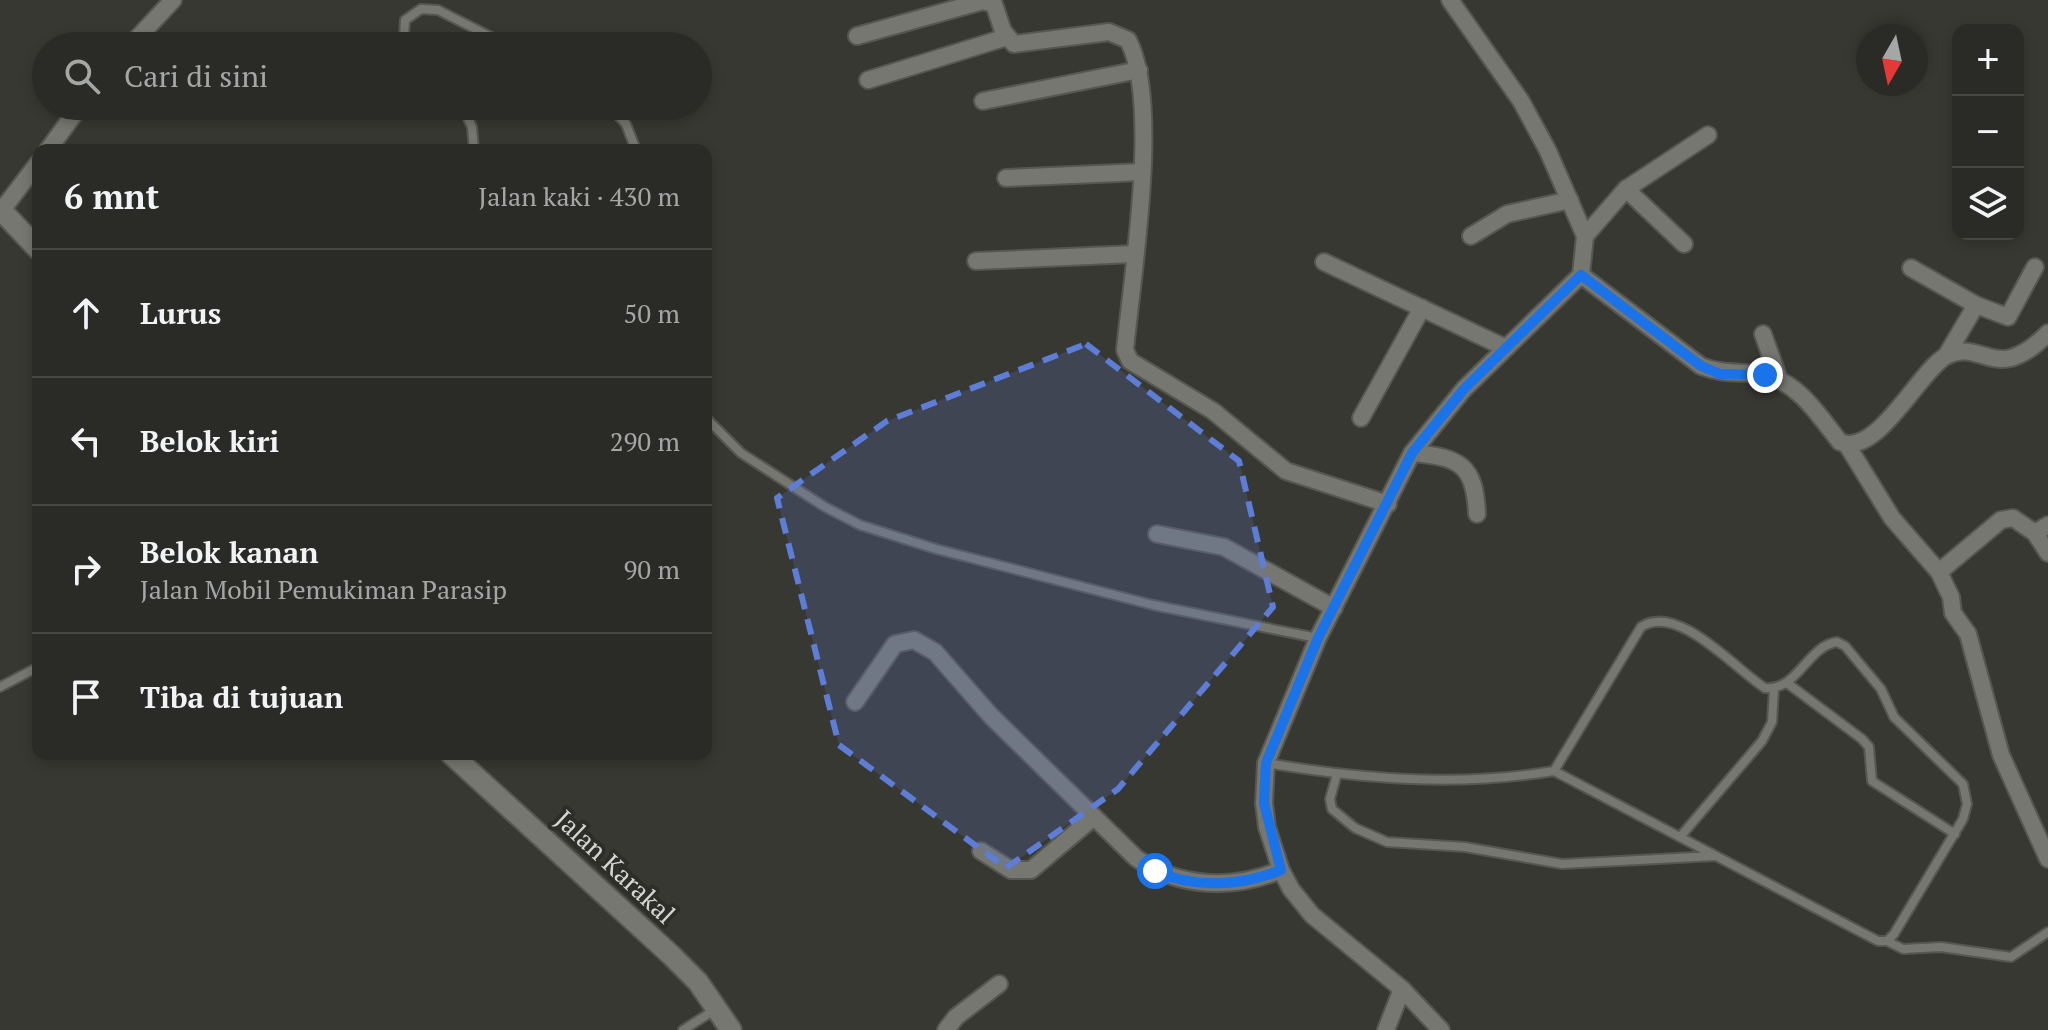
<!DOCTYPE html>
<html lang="id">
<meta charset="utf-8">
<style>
:root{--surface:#2a2a26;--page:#363632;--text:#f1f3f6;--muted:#a5a7a7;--line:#464643}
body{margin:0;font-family:"PT Serif",serif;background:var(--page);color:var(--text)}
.controls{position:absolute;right:24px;top:24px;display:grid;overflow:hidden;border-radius:16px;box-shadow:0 4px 12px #0003}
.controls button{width:72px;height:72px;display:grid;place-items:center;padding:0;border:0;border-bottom:2px solid var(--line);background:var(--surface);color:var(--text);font:40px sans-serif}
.compass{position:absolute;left:1856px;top:24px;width:72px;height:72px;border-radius:50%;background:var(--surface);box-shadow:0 4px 12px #0003;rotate:189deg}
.stop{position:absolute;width:24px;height:24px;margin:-18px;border:6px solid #1a73e8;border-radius:50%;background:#fff}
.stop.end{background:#1a73e8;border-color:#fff;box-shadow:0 2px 8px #0008}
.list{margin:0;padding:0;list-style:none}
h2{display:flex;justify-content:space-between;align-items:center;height:104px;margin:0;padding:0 32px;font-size:34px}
h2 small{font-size:26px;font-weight:400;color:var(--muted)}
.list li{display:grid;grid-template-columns:52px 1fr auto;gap:24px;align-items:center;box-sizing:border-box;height:128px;padding:0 32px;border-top:2px solid var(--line)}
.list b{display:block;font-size:30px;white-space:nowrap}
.list p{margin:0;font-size:26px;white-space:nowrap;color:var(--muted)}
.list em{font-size:26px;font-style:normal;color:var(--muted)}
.icon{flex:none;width:44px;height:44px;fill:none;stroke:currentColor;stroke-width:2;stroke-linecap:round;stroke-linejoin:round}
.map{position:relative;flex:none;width:2048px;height:1030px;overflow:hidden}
.search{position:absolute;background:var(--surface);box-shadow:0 4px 12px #0003;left:32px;top:32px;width:680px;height:88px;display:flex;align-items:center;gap:20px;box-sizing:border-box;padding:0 28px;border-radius:44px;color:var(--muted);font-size:30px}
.panel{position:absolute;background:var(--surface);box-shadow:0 4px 12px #0003;left:32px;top:144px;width:680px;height:616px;border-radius:16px}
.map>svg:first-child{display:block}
</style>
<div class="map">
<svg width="2048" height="1030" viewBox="0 0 2048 1030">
<rect width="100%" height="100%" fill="#383833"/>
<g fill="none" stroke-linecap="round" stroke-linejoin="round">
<defs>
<g id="lane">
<path d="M412 46 404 36 405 20 421 9 438 10 509 46"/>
<path d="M462 106 472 127 474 150"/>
<path d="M609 106 626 124 636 150"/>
<path d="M706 418 741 453 825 507 860 525 936 549 1153 605 1317 638"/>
<path d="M1787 683 1862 739 1869 747 1872 781 1955 834"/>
<path d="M0 687 38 667"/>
<path d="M1266 763C1362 779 1457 787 1554 771L1878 941H1887L1894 934 1963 819 1967 804 1963 784 1894 717 1881 689 1845 646 1837 642C1807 646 1798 691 1765 688 1737 671 1678 602 1641 627L1554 771"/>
<path d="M1337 774 1330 799 1332 809 1355 828 1387 842 1465 847 1562 864 1715 856"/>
<path d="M1680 837 1762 741 1772 722 1774 689"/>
<path d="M1887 941 1903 949 1941 947 2011 957 2048 932"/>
<path d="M683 1030 716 1009"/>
</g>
<g id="street">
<path d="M857 36 983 1 994 4 1003 31 1014 44 1109 32 1128 40C1161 102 1132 277 1125 350L1130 361 1213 411 1286 471 1388 504"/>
<path d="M130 46 173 0"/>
<path d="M868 80 1007 37"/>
<path d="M983 101 1139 70"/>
<path d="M48 150 80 106"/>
<path d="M1006 178 1142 172"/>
<path d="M1626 189 1684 244"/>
<path d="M2 210 38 163"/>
<path d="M1471 236 1507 214 1570 200"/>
<path d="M1585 236 1626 189 1708 135"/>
<path d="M976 261 1134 254"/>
<path d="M1324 262 1506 348"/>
<path d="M1911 268 1976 305 1946 356"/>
<path d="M1581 275 1701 366C1724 375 1742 371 1764 375 1799 382 1819 416 1840 442 1877 458 1919 371 1946 356 1983 337 1995 387 2048 333"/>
<path d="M1976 305 2008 317 2035 267"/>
<path d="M1763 334 1779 379"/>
<path d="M1361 418 1422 308"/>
<path d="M1847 445 1892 518 1939 572 1951 597 1953 613 1968 634 2001 755 2048 859"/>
<path d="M1412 453C1460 457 1475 465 1477 514"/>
<path d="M2035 533 2048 553"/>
<path d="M1157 534 1224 547 1334 608"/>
<path d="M1939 572 2001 520 2013 518 2035 533 2048 525"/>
<path d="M855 702 895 644 914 640 935 652 991 716 1136 858C1179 888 1233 890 1281 870"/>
<path d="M981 851 1011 870H1031L1094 817"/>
<path d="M946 1030 956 1017 999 984"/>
<path d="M1386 1030 1402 989"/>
<path d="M1441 1030 1402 989 1312 915 1291 889 1281 870 1267 827 1264 803 1266 763 1318 638 1412 453 1464 389 1581 275 1585 236 1548 151 1521 101 1450 0"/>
</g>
<g id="secondary">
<path d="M0 209 38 249"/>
<path d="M451 754 671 955 698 982 731 1030"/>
</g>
</defs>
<use href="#lane" stroke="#565652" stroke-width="12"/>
<use href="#street" stroke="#565652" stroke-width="20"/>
<use href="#secondary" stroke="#565652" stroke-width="24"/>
<use href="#lane" stroke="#767771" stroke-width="8"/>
<use href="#street" stroke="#767771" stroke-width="16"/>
<use href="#secondary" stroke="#767771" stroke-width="20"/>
</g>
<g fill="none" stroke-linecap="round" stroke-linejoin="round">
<path stroke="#1a73e8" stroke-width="10" d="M1155 871C1194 889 1242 886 1281 870L1264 803 1266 763 1318 638 1412 453 1464 389 1581 275 1701 366 1720 374 1765 375"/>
</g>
<path fill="#5d7dd6" fill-opacity="0.2" stroke="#5d7dd6" stroke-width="6" stroke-dasharray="16 10" stroke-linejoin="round" d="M1086 344 1239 461 1273 607 1118 789 1006 868 839 745 777 498 887 421Z"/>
<g text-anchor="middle" stroke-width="8" stroke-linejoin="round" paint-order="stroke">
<g font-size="26" fill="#d5d5d2" stroke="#2d2e29">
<text transform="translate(615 867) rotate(43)" y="9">Jalan Karakal</text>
</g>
</g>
</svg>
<div class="controls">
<button>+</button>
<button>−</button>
<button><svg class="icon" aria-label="layers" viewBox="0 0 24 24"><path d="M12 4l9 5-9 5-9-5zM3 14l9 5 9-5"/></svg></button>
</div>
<svg class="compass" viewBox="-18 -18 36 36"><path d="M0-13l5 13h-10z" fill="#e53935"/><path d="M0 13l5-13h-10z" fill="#a5a7a7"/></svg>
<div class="stop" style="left:1155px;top:871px"></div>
<div class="stop end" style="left:1765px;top:375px"></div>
<div class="search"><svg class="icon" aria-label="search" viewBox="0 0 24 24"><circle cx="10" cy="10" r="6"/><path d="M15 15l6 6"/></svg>Cari di sini</div>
<section class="panel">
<h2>6 mnt<small>Jalan kaki · 430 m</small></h2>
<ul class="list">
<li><svg class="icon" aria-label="ahead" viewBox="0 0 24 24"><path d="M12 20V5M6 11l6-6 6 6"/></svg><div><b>Lurus</b></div><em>50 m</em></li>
<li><svg class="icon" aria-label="left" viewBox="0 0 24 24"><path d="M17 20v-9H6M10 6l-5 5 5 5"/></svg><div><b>Belok kiri</b></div><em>290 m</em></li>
<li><svg class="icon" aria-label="right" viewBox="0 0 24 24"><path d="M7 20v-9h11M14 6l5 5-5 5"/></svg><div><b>Belok kanan</b><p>Jalan Mobil Pemukiman Parasip</p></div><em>90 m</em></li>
<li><svg class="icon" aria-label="arrive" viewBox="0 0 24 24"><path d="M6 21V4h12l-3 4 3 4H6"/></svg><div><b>Tiba di tujuan</b></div></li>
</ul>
</section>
</div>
